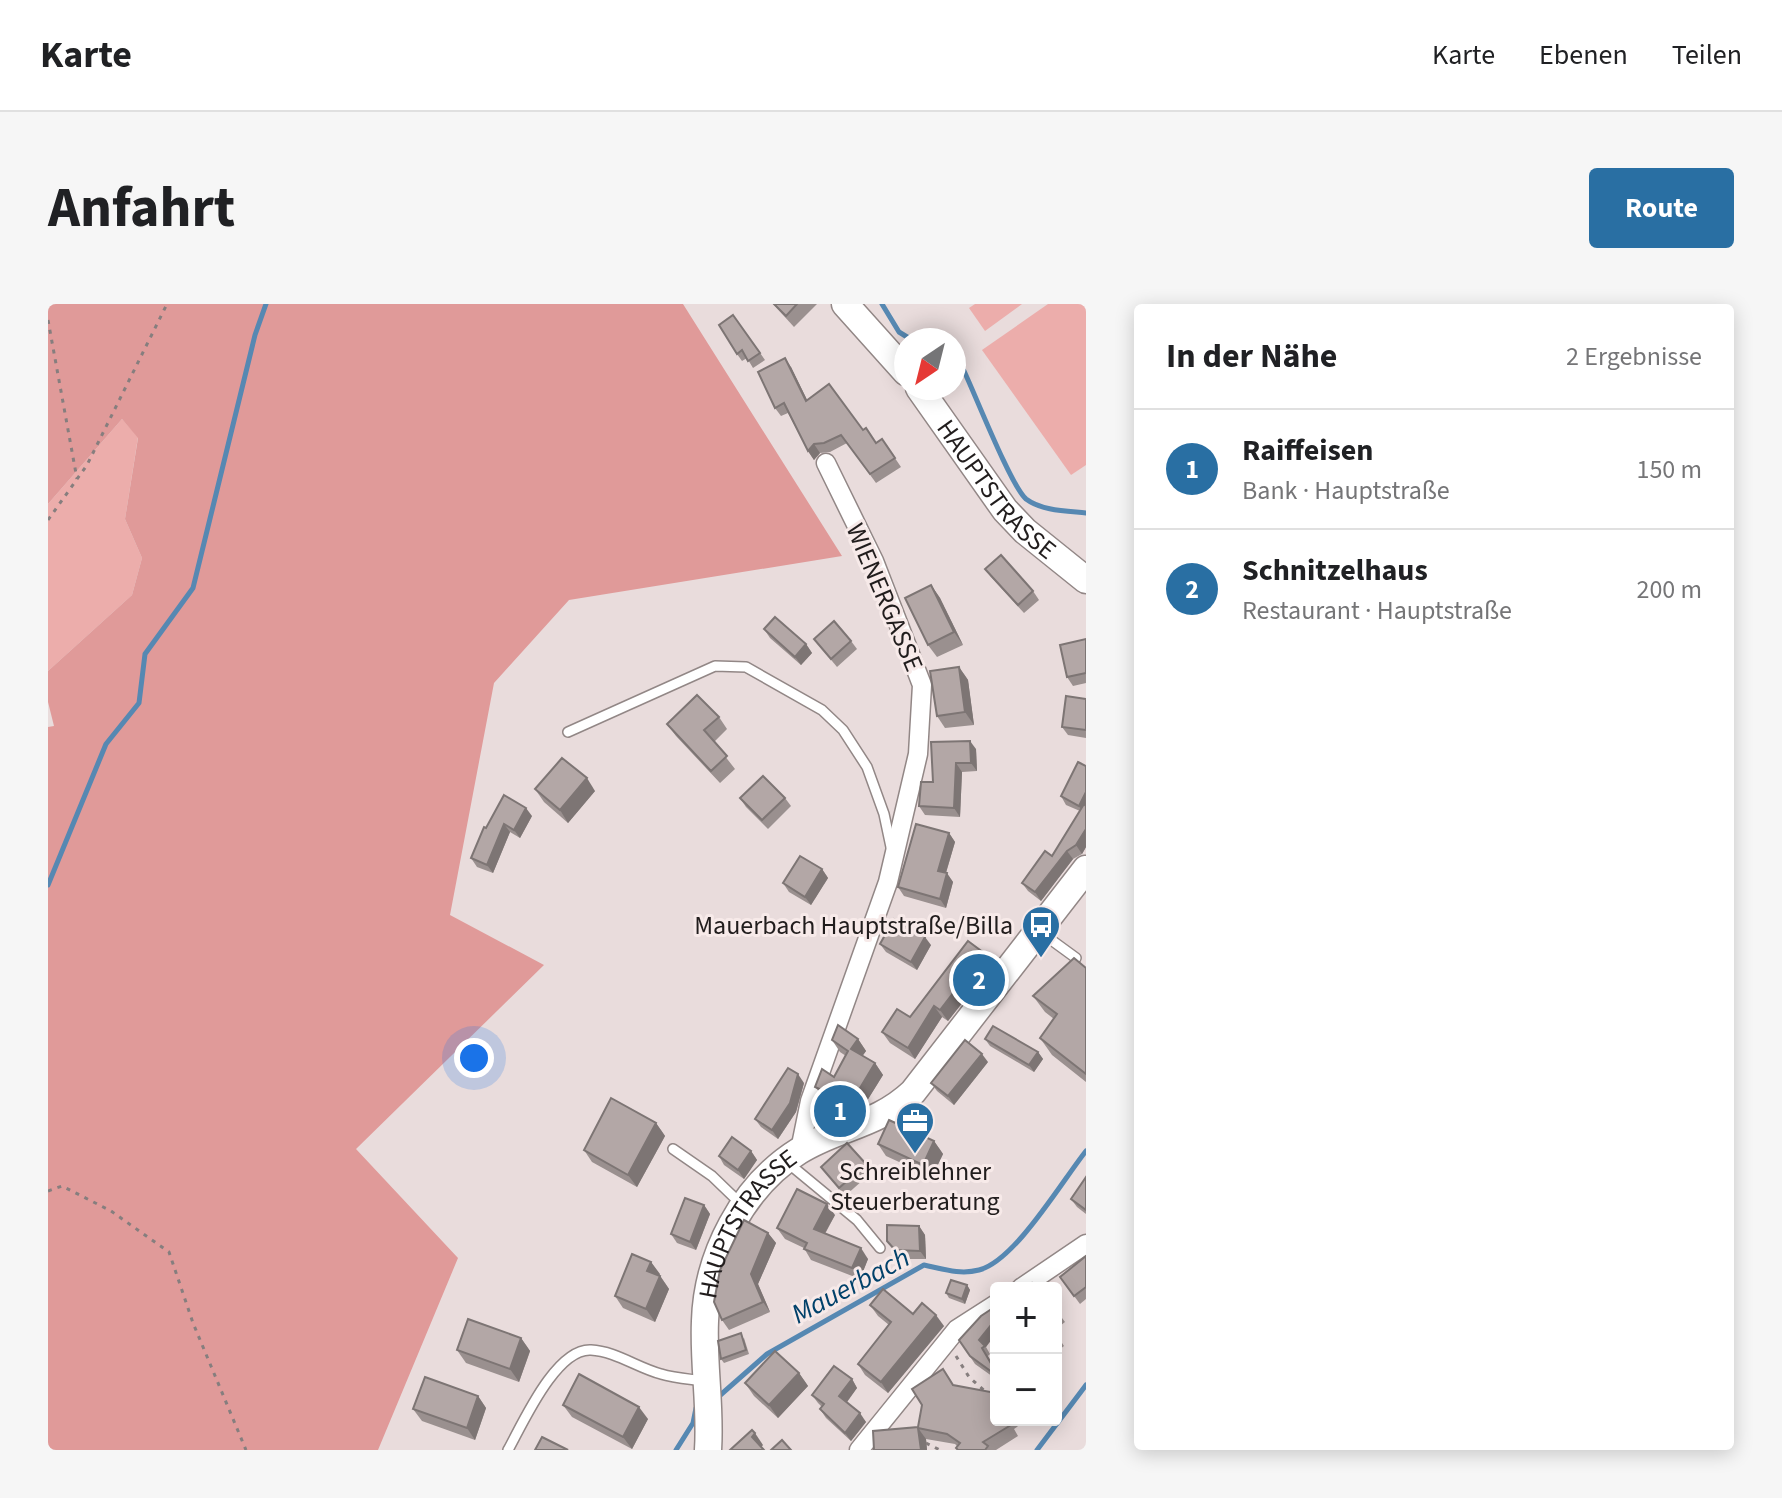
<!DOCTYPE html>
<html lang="de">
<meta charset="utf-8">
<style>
:root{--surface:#fff;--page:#f6f6f6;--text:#202124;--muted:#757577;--line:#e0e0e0;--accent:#296fa3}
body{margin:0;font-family:"Source Sans 3",sans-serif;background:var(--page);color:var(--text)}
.controls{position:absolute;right:24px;bottom:24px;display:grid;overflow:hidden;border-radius:8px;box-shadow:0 4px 20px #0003}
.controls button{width:72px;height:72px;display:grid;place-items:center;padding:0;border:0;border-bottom:2px solid var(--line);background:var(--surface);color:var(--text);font:40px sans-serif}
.compass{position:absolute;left:846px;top:24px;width:72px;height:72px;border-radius:50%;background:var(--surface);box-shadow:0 4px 20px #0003;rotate:215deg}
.you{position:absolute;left:426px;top:754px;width:28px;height:28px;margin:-20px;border:6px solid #fff;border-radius:50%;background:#1a73e8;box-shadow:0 0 0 12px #1a73e833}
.badge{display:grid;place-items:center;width:52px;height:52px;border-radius:50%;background:var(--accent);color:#fff;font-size:26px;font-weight:700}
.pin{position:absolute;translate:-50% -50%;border:4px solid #fff;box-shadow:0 2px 8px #0006}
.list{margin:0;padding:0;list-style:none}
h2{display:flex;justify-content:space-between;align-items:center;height:104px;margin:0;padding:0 32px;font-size:34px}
h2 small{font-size:26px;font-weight:400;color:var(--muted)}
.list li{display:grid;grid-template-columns:52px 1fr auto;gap:24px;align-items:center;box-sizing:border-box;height:120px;padding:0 32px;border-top:2px solid var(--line)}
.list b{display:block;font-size:30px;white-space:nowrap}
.list p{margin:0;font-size:26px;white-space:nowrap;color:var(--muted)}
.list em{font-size:26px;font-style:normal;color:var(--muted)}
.map{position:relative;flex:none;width:1038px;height:1146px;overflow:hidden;border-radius:8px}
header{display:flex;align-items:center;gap:48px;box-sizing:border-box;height:112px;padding:0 40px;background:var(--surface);border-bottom:2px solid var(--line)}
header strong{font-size:38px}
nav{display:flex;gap:44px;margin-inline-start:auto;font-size:28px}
.intro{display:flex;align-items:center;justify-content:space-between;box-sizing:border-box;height:192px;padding:0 48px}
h1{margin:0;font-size:56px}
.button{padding:20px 36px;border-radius:8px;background:var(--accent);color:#fff;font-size:28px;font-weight:700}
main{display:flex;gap:48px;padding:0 48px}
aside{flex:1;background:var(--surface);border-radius:8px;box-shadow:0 4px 20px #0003}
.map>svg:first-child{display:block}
</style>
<header>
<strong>Karte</strong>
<nav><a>Karte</a><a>Ebenen</a><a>Teilen</a></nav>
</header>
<div class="intro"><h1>Anfahrt</h1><a class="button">Route</a></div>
<main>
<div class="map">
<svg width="1038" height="1146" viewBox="0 0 1038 1146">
<rect width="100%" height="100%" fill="#e9dcdc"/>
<g fill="#ecadab">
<path d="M927 0H974L937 27 921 4Z"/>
<path d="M1000 0H1038V161L1023 171 934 46Z"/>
<path d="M74 115 90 133 77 215 94 254 84 291 0 367V200Z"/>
</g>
<path fill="#e09a99" d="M0 0H635L794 252 521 296 446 379 402 611 496 661 308 845 410 954 330 1146H0V423L6 422 0 398V367L84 291 94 254 77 215 90 134 74 115 0 200Z"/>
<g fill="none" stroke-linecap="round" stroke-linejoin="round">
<g stroke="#5688b2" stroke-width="5">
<path d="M834 0 851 28 864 36"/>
<path d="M906 61 916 67C927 90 963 182 978 195 994 207 1019 207 1038 209"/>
<path d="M0 581 58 440 91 399 97 350 145 284 207 31 218 0"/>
<path d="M669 1094 719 1050 876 961C895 965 912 971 931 966 967 957 1014 877 1038 847"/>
<path d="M628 1146 645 1119 648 1104"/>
<path d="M989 1146 1038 1081"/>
</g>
<defs>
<g id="lane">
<path d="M520 428 667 362 698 363 774 406 795 426 819 463 836 510 843 543"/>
<path d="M991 627 1028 654"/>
<path d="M625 845 664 872 693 900"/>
<path d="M740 859 809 916 832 944"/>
<path d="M460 1146C475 1119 508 1044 543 1046 567 1047 590 1064 613 1070 626 1074 641 1075 655 1077"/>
</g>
<g id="street">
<path d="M752 846 762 797 840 578 870 450 874 381 826 257 778 159"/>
<path d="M973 984 1038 940"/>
<path d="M811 1146 909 1025 948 1000"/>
</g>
<g id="secondary">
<path d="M797 0 858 68"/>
<path id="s1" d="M871 84 957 206 977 227 1038 276"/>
<path id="s2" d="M660 1146C663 1103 655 1060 657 1017 659 951 695 882 751 847 789 823 829 822 865 788L1038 565"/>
</g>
</defs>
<use href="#lane" stroke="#928786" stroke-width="12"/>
<use href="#street" stroke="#928786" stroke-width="21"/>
<use href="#secondary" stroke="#928786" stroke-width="29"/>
<g stroke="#867e7e" stroke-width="3" stroke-dasharray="4 6" stroke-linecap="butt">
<path d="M0 16 29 175"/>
<path d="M0 216 39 161 119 0"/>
<path d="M0 887 14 882 63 907 121 948 145 1019 198 1146"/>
<path d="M908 1052 921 1073 939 1089"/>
<path d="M878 1139 892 1146"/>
</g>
<use href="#lane" stroke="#fff" stroke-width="9"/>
<use href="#street" stroke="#fff" stroke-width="18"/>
<use href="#secondary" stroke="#fff" stroke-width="26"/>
</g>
<g fill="#9a908f">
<path d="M725 0H769L746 23Z"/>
<path d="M685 11 717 56 705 64 699 54 694 57 689 50Z"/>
<path d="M743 63 759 96 815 126 828 139 834 135 853 163 828 179 799 139 782 148 772 149 766 156 760 147 740 109 733 112 727 104Z"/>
<path d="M937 265 985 287 991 296 976 309 943 273Z"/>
<path d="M883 281 892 294 915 341 889 353 880 341Z"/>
<path d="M716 325 758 340 764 349 753 361 722 334Z"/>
<path d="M766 335 803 337 809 345 789 363Z"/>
<path d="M1038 335V379L1025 382 1019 373Z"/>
<path d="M911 363 920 376 926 421 897 424 889 412Z"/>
<path d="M1038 395V434L1020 431 1014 423Z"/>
<path d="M671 413 679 425 666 438 687 465 672 479 628 432 619 420Z"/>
<path d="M883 438 928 445 929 467 914 468 912 513 877 511 871 502 885 478Z"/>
<path d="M1038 462V543L1034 550 1025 555 993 597 980 587 974 579 1004 552 1032 507 1018 501 1013 492Z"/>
<path d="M487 485 547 487 520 519 496 498Z"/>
<path d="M692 494H737L743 502 720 525 698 503Z"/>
<path d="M484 512 472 534 462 528 445 569 429 563 423 554 438 524Z"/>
<path d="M901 529 907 538 898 569 905 578 898 604 856 592 850 583Z"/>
<path d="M774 565 780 574 763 601 741 588 735 579Z"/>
<path d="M832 640 883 641 869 666 838 648Z"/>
<path d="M936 649 944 661 900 717 894 713 867 755 842 739 834 728 862 713Z"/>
<path d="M1038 664V778L1004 751 992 734 1006 715 997 708 985 692Z"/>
<path d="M810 735 818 747 814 752 827 759 835 771 817 800 800 807 797 806 790 811 780 805 772 794 774 791 767 783 786 773 798 752 792 748 784 736Z"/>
<path d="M937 735 990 748 995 755 986 768 942 742Z"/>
<path d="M940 758 906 801 889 787 883 779Z"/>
<path d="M756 779 748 808 730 835 713 823 707 815Z"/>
<path d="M608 819 617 832 589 883 544 858 536 846Z"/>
<path d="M886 837 895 850 884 873 838 852 830 840Z"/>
<path d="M703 847 709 856 696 875 676 861 671 852Z"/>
<path d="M818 860 824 868 797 892 773 863Z"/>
<path d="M1038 873V910L1029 903 1023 895Z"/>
<path d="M656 901 662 910 648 946 629 939 623 930Z"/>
<path d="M787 911 777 930 820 955 812 975 763 956 756 944 737 935 729 924Z"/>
<path d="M871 922 877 931 878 955H853L839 937Z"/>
<path d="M720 929 728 939 710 980 722 1008 681 1026 674 1016Z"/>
<path d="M1038 952V995L1032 1000 1012 973Z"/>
<path d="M603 958 621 985 607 1018 575 1004 567 992Z"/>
<path d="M919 981 922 986 917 1000 901 994 898 989Z"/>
<path d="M822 1001 865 1010 896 1022 840 1089 817 1071 810 1060 841 1021 830 1012Z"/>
<path d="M1008 1006 1017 1018 1008 1025Z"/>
<path d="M933 1012 938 1043 942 1050 940 1052 948 1066V1075L927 1060 911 1036Z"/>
<path d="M1008 1030 1016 1042 1008 1048Z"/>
<path d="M473 1034 482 1047 471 1078 418 1059 409 1046Z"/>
<path d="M696 1034 701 1050 676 1059 673 1055Z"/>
<path d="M751 1069 760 1082 730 1114 706 1092 697 1079Z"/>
<path d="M804 1075 809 1084 798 1098 818 1118 803 1137 778 1114 772 1105 774 1103 770 1099 764 1091Z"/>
<path d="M906 1081 948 1116H970L973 1120 966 1125 970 1132 948 1146H910V1143L907 1140 878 1135 879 1146H826L870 1123Z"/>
<path d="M430 1092 438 1104 427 1136 374 1117 365 1105Z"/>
<path d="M515 1101 600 1115 584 1145 524 1113Z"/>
</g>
<g fill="#7d7574">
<path d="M737 54 743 63 764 106 758 97Z"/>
<path d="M766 140 772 149 766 156 760 147Z"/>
<path d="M883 281 892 294 915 341 906 328Z"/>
<path d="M758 340 764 349 753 361 747 353Z"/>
<path d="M911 363 920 376 926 421 917 408Z"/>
<path d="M922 437 928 445 929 467 923 459Z"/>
<path d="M908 459 914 468 912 513 906 504Z"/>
<path d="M539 474 547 487 520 519 512 506Z"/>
<path d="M1038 488V508L1037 510 1031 502Z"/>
<path d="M478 504 484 512 472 534 466 526Z"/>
<path d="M456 520 462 528 445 569 439 561Z"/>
<path d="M1038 525V543L1034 550 1028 541Z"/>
<path d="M901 529 907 538 896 575 890 567Z"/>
<path d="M1019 547 1025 555 993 597 987 588Z"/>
<path d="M774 565 780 574 763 601 757 593Z"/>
<path d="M899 569 905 578 898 604 892 595Z"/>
<path d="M877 633 883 641 869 666 863 658Z"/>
<path d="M936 649 944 661 900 717 892 706Z"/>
<path d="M886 702 894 713 867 755 860 744Z"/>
<path d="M810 735 818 747 811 757 803 745Z"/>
<path d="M990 748 995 755 986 768 981 761Z"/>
<path d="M934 750 940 758 906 801 900 792Z"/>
<path d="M827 759 835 771 817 800 809 789Z"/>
<path d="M750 770 756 779 748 808 730 835 724 826Z"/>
<path d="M608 819 617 832 589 883 580 871Z"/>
<path d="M886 837 895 850 884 873 875 861Z"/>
<path d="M703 847 709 856 696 875 690 866Z"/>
<path d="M779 900 787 911 773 936 766 925Z"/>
<path d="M656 901 662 910 648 946 642 938Z"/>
<path d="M871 922 877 931 878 955 872 947Z"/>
<path d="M720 929 728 939 710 980 722 1008 715 998 703 970Z"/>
<path d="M813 944 820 955 812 975 804 964Z"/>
<path d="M603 958 612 970 608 980 599 967Z"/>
<path d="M612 972 621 985 607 1018 598 1005Z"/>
<path d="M919 981 922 986 917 1000 914 995Z"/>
<path d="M888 1011 896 1022 840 1089 833 1078Z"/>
<path d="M948 1015V1030L938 1043 931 1036Z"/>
<path d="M473 1034 482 1047 471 1078 462 1065Z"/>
<path d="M751 1069 760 1082 730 1114 721 1101Z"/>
<path d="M804 1075 809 1084 797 1101 791 1092Z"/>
<path d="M430 1092 438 1104 427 1136 419 1124Z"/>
<path d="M591 1103 600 1115 584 1145 575 1133Z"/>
<path d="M812 1109 818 1118 803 1137 797 1129Z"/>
<path d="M870 1124 878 1135 879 1146H873Z"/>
<path d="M707 1129 715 1141 712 1145 704 1133Z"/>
</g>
<g fill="#b3a7a6" stroke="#7d7574" stroke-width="2">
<path d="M726 0H749L738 12Z"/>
<path d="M685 11 712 49 700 57 694 46 689 50 671 21Z"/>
<path d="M737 54 758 97 781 80 815 126 818 124 828 139 834 135 847 154 822 170 793 131 776 139 766 140 760 147 736 99 727 104 710 68Z"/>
<path d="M953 251 985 287 970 301 937 265Z"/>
<path d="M883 281 906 328 880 341 857 294Z"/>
<path d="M727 313 758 340 747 353 716 325Z"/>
<path d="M786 317 803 337 783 355 766 335Z"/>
<path d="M1038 335V369L1019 373 1012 341Z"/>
<path d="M911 363 917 408 889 412 882 367Z"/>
<path d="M649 391 671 413 656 426 679 452 663 467 619 420Z"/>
<path d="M1018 392 1038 395V426L1014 423Z"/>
<path d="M922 437 923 459H908L906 504 871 502 873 478H885L883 438Z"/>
<path d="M514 454 539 474 512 506 487 485Z"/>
<path d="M1030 458 1038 462V488L1031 502 1013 492Z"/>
<path d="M715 472 737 494 714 516 692 494Z"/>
<path d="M456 491 478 504 466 526 456 520 439 561 423 554 436 523 438 524Z"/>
<path d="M1036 500 1038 502V525L1028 541 1019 547 987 588 974 579 997 547 1004 552Z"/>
<path d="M868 520 901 529 890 567 899 569 892 595 850 583Z"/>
<path d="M752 552 774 565 757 593 735 579Z"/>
<path d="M846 615 877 633 863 658 832 640Z"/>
<path d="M920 637 936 649 892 706 886 702 860 744 834 728 849 705 862 713Z"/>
<path d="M1026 654 1038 664V770L992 734 1009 710 985 692Z"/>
<path d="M790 721 810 735 803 745 827 759 809 789 792 796 789 794 782 799 772 794 776 787 767 783 774 765 786 773 800 747 784 736Z"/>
<path d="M945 722 990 748 981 761 937 735Z"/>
<path d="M917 736 934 750 900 792 883 779Z"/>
<path d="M740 764 750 770 742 799 724 826 707 815Z"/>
<path d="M563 794 608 819 580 871 536 846Z"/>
<path d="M841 816 886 837 875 861 830 840Z"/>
<path d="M684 833 703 847 690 866 671 852Z"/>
<path d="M799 839 818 860 791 884 773 863Z"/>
<path d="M1038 873V906L1023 895Z"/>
<path d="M749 885 779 900 766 925 813 944 804 964 756 945 759 939 729 924Z"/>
<path d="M637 894 656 901 642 938 623 930Z"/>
<path d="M696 916 720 929 703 970 715 998 674 1016 666 998 672 966Z"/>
<path d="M839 921 871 922 872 947 847 946 839 937Z"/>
<path d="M584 950 603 958 599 967 612 972 598 1005 567 992Z"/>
<path d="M1038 952V983L1026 992 1012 973Z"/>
<path d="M903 976 919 981 914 995 898 989Z"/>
<path d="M984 979 988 984H978Z"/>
<path d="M835 985 865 1010 874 999 888 1011 833 1078 810 1060 843 1018 822 1001Z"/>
<path d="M948 1002V1015L931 1036 937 1042 934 1044 948 1068V1071L922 1052 911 1036 933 1012Z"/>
<path d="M420 1015 473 1034 462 1065 409 1046Z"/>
<path d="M693 1029 698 1046 673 1055 670 1037Z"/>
<path d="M727 1047 751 1069 721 1101 697 1079Z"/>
<path d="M786 1062 804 1075 791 1092 812 1109 797 1129 772 1105 776 1100 764 1091Z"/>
<path d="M895 1065 905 1081 948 1089V1116H960L963 1121 935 1138 940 1142 937 1146H910L908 1144 912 1139 899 1130 870 1124 873 1146H826L825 1127 870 1123 874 1101 864 1085Z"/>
<path d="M531 1070 591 1103 575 1133 515 1101Z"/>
<path d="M377 1073 430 1092 419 1124 365 1105Z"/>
<path d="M704 1126 707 1129 704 1133 716 1146H682Z"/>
<path d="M494 1133 520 1146H487Z"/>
<path d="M734 1136 743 1146H723Z"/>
</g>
<defs>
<symbol id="bus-pin" viewBox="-11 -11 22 30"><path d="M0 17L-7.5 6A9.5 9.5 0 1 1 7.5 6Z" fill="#296fa3" stroke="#f7eae9"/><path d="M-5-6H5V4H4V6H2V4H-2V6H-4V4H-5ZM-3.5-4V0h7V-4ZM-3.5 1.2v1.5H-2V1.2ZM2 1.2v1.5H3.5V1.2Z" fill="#fff"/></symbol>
<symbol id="office-pin" viewBox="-11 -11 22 30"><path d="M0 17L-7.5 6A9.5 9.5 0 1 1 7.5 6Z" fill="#296fa3" stroke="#f7eae9"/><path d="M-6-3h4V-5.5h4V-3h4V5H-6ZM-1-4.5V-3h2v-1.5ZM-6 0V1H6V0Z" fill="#fff"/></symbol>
</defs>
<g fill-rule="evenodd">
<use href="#bus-pin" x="971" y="599" width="44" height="60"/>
<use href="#office-pin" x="845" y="795" width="44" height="60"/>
</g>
<g text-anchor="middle" stroke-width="6" stroke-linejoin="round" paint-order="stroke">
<g font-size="26" fill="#211d1d" stroke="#f7eae9">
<text dy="9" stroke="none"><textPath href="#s1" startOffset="128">HAUPTSTRASSE</textPath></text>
<text transform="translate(837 293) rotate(67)" y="9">WIENERGASSE</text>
<text dy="9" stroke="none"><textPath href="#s2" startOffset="238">HAUPTSTRASSE</textPath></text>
</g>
<g font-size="26" fill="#211d1d" stroke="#f7eae9" text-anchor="end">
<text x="965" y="630">Mauerbach Hauptstraße/Billa</text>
<text x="867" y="876" text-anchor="middle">Schreiblehner<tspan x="867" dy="30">Steuerberatung</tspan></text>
</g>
<g font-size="28" font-style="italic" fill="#01416a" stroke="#f7eae9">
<text transform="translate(802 981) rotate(-28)" y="10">Mauerbach</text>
</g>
</g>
</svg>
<div class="controls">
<button>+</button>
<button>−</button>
</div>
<svg class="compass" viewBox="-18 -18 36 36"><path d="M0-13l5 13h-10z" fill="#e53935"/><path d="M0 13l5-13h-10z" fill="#757577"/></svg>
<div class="you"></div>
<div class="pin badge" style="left:792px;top:807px">1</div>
<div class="pin badge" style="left:931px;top:676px">2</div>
</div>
<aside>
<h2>In der Nähe<small>2 Ergebnisse</small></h2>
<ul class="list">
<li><span class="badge">1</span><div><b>Raiffeisen</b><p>Bank · Hauptstraße</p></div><em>150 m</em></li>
<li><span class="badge">2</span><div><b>Schnitzelhaus</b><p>Restaurant · Hauptstraße</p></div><em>200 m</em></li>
</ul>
</aside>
</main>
